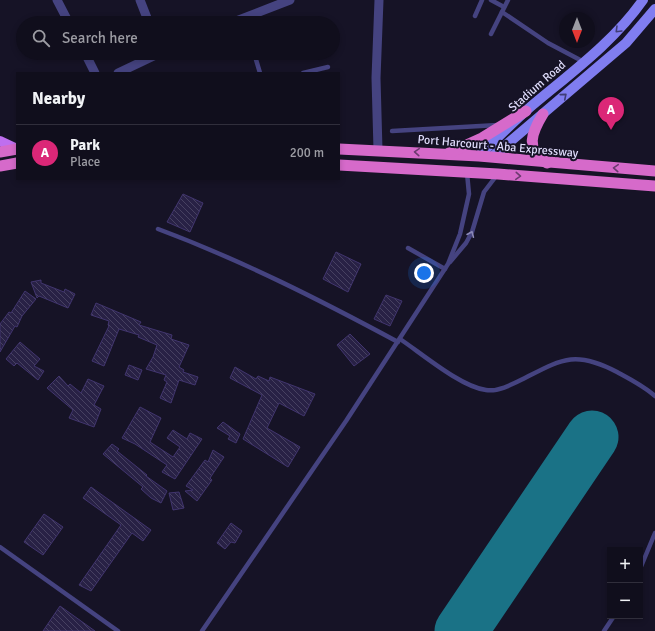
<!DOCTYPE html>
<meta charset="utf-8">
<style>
:root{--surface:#100e1c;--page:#1e1c29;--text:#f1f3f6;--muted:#9c9ca3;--line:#302e3b;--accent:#db2777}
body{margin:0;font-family:Signika,sans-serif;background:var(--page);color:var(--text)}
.controls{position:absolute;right:12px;bottom:12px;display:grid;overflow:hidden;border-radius:0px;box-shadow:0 2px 6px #0003}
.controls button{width:36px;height:36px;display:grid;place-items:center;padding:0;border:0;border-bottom:1px solid var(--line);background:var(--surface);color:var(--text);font:20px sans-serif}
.compass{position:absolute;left:559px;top:12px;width:36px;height:36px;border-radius:50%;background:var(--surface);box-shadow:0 2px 6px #0003;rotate:180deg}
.you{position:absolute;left:424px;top:273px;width:14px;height:14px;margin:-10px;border:3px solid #fff;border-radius:50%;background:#1a73e8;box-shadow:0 0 0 6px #1a73e833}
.badge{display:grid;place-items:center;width:26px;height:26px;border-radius:50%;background:var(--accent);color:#fff;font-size:13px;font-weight:700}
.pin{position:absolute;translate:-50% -33px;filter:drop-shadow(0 1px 2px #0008)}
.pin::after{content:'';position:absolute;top:21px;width:14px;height:12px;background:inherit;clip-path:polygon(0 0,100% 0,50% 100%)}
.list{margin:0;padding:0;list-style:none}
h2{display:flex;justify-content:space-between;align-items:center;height:52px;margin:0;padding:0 16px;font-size:17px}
h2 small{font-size:13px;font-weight:400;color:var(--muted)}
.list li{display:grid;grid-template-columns:26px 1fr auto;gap:12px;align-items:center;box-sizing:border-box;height:56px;padding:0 16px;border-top:1px solid var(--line)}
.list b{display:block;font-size:15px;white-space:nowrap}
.list p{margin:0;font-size:13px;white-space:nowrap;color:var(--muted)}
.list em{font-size:13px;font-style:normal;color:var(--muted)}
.icon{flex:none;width:22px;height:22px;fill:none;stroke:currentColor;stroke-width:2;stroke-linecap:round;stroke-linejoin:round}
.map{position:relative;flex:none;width:655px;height:631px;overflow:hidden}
.search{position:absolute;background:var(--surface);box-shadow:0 2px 6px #0003;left:16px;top:16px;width:324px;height:44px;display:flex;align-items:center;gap:10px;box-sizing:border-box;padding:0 14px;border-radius:22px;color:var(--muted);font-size:15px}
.panel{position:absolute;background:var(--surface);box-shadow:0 2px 6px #0003;left:16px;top:72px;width:324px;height:108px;border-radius:0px}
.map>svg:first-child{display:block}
</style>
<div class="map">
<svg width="655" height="631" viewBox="0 0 655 631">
<defs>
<pattern id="building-back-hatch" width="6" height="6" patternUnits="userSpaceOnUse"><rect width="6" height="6" fill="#282145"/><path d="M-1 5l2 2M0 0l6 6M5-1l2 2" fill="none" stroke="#474161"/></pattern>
</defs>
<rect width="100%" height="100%" fill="#161326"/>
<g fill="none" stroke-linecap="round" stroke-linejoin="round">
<path stroke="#1a7286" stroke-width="53" d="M461 631 592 437"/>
</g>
<g fill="url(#building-back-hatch)" stroke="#41356e">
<path d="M183 194 203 203 190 232 167 222Z"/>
<path d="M336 252 361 264 348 292 323 279Z"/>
<path d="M41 280V283L64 292 65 289 75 294 68 308 39 296 37 298 31 282Z"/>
<path d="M25 291 36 299 22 316 17 327 15 326 0 352V324L9 312 11 313Z"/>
<path d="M386 295 402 301 390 326 374 319Z"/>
<path d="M96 303 141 322 139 325 172 335 171 339 189 345 179 367 184 370 183 372 198 377 195 385 179 380 171 403 160 398 167 382 164 380 166 375 146 369 153 357 157 345 138 337 139 335 119 329 104 366 92 361 109 326 108 325 109 321 91 315Z"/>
<path d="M350 334 370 354 354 366 337 345Z"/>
<path d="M20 342 40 359 34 366 44 371 38 380 17 363 14 366 6 359Z"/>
<path d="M129 365 142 370 138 380 125 375Z"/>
<path d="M235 367 256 379 258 376 269 381 270 377 315 394 304 416 279 403 267 428 300 447 288 467 243 439 262 395 230 378Z"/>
<path d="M59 376 68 386 70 384 81 393 88 379 104 386 94 405 101 409 94 427 69 418 73 410 47 388Z"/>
<path d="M140 407 161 418 150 442 173 457 180 447 167 438 173 430 187 439 190 433 202 439 175 479 162 472 167 465 135 444 122 438Z"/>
<path d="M223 422 240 434 236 443 228 439 230 436 217 428Z"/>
<path d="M112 444 119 449 117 451 147 475 146 476 167 491 161 503 151 498 141 489 143 487 103 454Z"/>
<path d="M213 450 224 457 210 478 212 480 197 501 185 491 193 490 186 486 205 460 208 462Z"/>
<path d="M91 487 151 530 143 541 132 533 91 591 79 585 121 525 83 498Z"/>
<path d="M179 492 184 508 173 510 169 493Z"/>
<path d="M44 514 63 527 43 555 24 542Z"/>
<path d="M231 523 242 531 235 543 231 542 225 549 217 543Z"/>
<path d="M60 606 95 631H43Z"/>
</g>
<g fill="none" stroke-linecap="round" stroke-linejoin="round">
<g stroke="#454380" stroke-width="4.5">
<path d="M491 0 504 7"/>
<path d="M502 12 548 43 584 62"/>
<path d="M475 16 482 0"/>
<path d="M491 34 508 0"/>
<path d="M254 53 260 73"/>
<path d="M303 73 328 67"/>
<path d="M392 131 498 125"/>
<path d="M158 229C241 260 320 300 398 342"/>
<path d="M408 248 445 269"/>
<path d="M450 262 466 243 472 232 484 192 497 175"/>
<path d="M400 339C421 353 461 387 486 390 498 392 513 384 523 379 562 359 575 350 617 372 630 379 644 386 655 396"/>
<path d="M0 547 118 631"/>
<path d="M640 569 655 533"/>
<path d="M202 631 346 421 448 264 460 234 469 194 467 173"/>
<path d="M604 631 614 616"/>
</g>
<g stroke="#454380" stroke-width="9">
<path d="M57 0 69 23"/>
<path d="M140 0 149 23"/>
<path d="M231 23 290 0"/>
<path d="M85 53 95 73"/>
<path d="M118 73 160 53"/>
<path d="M378 150 376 78 379 0"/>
</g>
<g stroke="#807df0" stroke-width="10">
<path d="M479 156C495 140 511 124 528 109 568 75 613 43 643 0"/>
<path d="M492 157 626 43 655 9"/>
</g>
<path stroke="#bf6fef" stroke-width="10" d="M0 141 17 149"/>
<g stroke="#d66aca" stroke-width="11">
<path d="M543 114C532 132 524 150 547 163"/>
<path d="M339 149 479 156 655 171"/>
<path d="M0 152 17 149"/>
<path d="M449 153 482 138 526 111"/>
<path d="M339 165 498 174 655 186"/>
<path d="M0 166 17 163"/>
</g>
</g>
<defs><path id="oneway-chevron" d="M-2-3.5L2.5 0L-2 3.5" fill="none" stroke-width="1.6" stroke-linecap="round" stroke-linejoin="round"/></defs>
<g stroke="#403d77">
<use href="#oneway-chevron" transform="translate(618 30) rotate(135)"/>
<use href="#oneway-chevron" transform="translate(564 96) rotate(-40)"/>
</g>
<g stroke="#6c3a70">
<use href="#oneway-chevron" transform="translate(417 152) rotate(-176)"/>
<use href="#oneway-chevron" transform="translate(616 168) rotate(-176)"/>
<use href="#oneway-chevron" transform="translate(518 176) rotate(4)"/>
</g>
<use stroke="#8a88b7" href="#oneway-chevron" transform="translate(471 234) rotate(-67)"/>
<g text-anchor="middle" stroke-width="4" stroke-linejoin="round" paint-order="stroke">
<g font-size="12" fill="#dfdcfb" stroke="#161326">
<text transform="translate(537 86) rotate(-41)" y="4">Stadium Road</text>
<text transform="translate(498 146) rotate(5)" y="4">Port Harcourt - Aba Expressway</text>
</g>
</g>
</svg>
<div class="controls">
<button>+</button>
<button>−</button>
</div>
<svg class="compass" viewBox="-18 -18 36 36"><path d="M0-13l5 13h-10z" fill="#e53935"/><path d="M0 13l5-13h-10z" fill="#9c9ca3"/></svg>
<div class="you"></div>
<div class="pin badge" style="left:611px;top:130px">A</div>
<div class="search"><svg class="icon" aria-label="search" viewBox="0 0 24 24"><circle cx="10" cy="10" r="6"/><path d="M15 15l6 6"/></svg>Search here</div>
<section class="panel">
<h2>Nearby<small></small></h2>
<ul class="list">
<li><span class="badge">A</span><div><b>Park</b><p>Place</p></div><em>200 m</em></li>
</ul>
</section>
</div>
